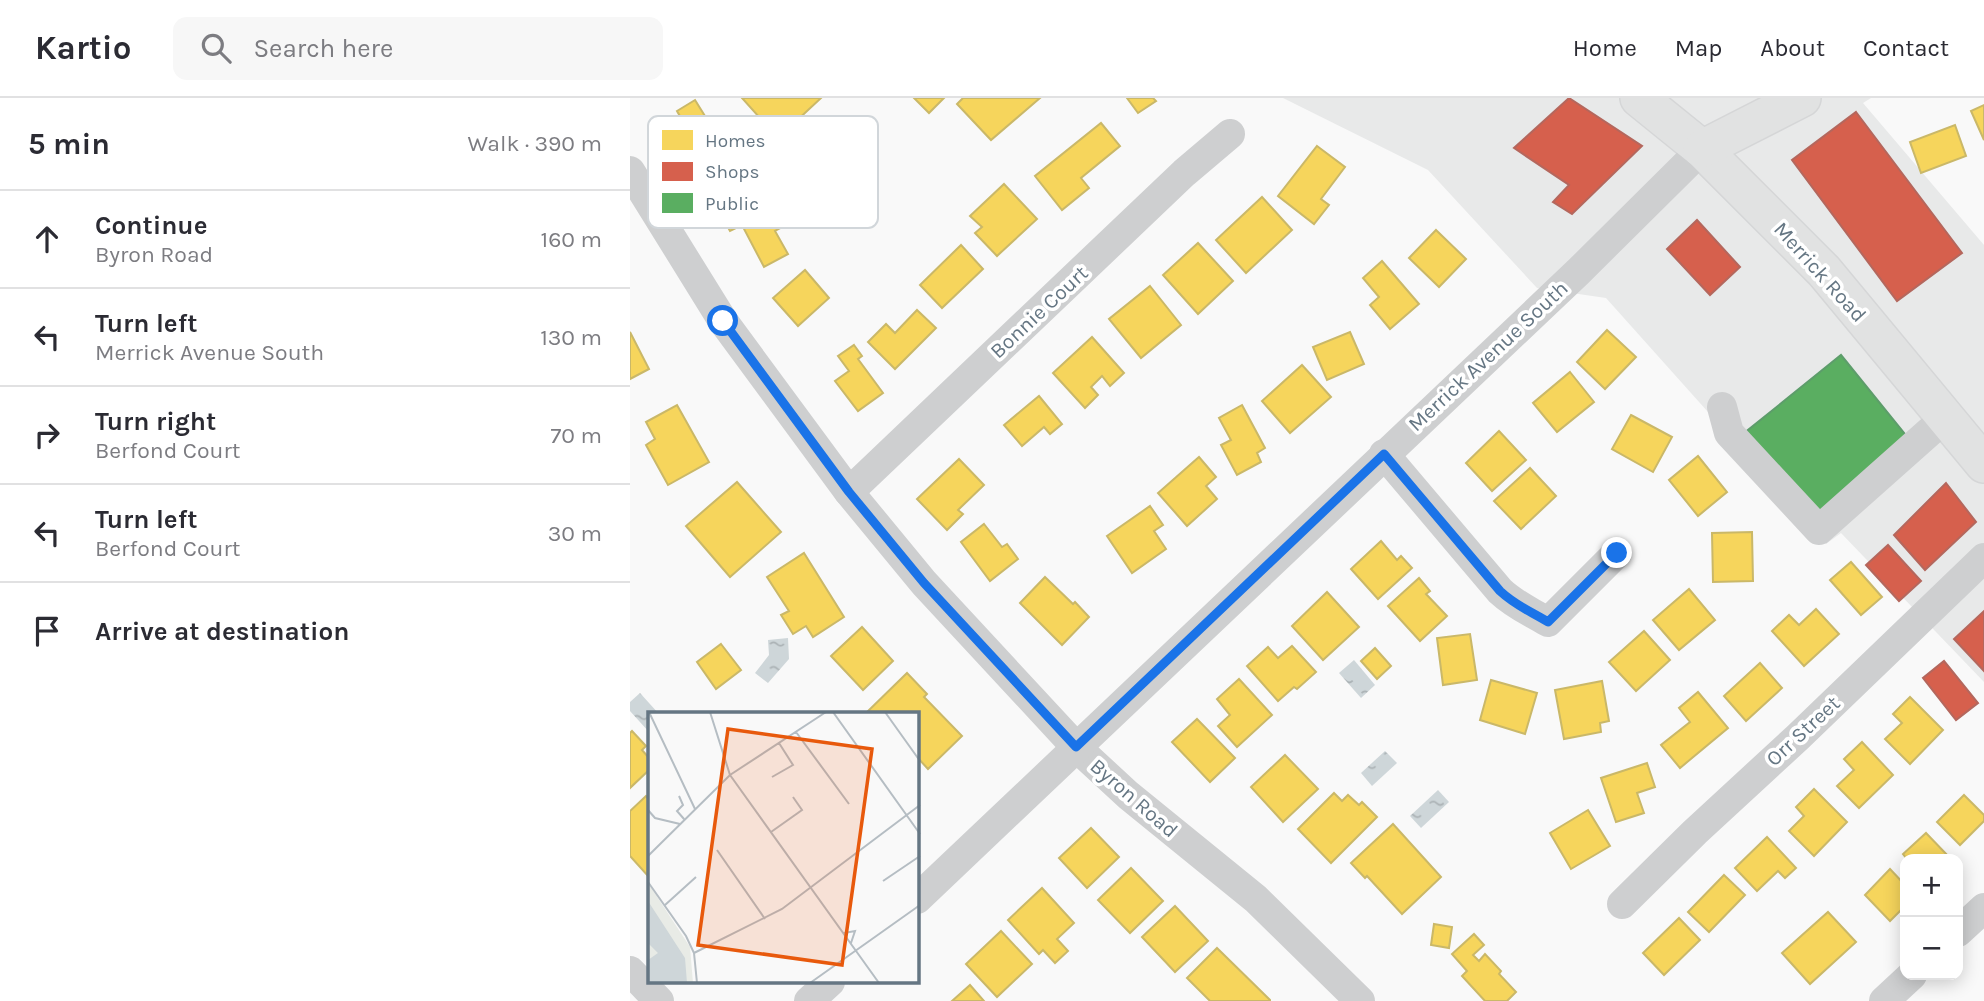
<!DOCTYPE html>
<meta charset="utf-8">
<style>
:root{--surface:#fff;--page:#f7f7f7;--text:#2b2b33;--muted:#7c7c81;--line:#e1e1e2}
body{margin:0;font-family:Karla,sans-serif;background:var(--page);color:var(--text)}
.controls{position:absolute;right:21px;bottom:21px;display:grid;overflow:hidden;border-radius:14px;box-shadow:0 4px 18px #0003}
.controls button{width:63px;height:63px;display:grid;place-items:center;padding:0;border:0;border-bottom:2px solid var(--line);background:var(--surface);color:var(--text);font:35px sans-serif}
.stop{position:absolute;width:21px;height:21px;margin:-16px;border:5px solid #1a73e8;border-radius:50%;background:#fff}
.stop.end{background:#1a73e8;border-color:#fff;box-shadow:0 2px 7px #0008}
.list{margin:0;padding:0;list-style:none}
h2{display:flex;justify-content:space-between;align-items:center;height:91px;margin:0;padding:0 28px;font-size:30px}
h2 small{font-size:23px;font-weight:400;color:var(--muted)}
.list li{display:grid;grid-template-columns:46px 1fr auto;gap:21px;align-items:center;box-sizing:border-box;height:98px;padding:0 28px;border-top:2px solid var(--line)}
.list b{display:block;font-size:26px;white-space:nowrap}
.list p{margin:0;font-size:23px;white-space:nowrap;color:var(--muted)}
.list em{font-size:23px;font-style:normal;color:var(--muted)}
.icon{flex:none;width:38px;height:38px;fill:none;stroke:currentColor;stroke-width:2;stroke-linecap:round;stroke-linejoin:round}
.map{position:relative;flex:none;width:1354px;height:903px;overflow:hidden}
header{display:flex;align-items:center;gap:42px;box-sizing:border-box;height:98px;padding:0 35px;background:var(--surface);border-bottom:2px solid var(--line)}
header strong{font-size:33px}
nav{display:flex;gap:38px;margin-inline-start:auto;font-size:24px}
.search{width:490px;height:63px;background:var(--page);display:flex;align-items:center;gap:18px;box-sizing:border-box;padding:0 24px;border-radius:14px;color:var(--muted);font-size:26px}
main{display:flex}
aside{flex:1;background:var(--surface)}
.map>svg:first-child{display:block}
</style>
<header>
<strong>Kartio</strong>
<div class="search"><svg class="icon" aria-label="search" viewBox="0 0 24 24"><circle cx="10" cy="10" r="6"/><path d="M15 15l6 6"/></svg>Search here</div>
<nav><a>Home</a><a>Map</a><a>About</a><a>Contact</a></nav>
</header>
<main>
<aside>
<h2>5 min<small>Walk · 390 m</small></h2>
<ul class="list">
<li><svg class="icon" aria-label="ahead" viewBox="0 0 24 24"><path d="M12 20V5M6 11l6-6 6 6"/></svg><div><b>Continue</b><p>Byron Road</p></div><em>160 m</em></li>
<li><svg class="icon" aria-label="left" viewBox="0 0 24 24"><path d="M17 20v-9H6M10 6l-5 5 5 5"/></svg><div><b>Turn left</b><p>Merrick Avenue South</p></div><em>130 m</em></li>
<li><svg class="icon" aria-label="right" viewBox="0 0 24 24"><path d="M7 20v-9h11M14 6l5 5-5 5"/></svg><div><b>Turn right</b><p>Berfond Court</p></div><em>70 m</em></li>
<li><svg class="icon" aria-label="left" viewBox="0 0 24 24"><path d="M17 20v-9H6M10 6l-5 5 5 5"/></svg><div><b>Turn left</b><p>Berfond Court</p></div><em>30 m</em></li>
<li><svg class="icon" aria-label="arrive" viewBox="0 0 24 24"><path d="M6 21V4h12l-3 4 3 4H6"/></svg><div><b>Arrive at destination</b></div></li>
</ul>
</aside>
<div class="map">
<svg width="1354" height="903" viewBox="0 0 1354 903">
<defs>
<pattern id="water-ripples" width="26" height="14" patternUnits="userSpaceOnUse" patternTransform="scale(1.75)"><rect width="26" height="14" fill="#ced6d9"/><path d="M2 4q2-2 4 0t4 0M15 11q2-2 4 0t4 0" fill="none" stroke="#abb2b5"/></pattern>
</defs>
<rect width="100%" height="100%" fill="#f9f9f9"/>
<path fill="#e8e9e9" d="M653 0H1241L1233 5 1354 147V584L1211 435 1196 446 976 200 907 190 798 72Z"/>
<g fill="url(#water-ripples)">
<path d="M158 540 159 561 138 585 125 575 139 557 138 542Z"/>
<path d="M724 562 745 587 731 600 709 575Z"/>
<path d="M10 595 29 616H19V634L0 613V604Z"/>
<path d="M755 653 767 665 742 688 731 675Z"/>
<path d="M808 692 819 704 791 730 780 718Z"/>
</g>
<g fill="#f6d55c" stroke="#cab868" stroke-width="2">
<path d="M112 0H191L148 40Z"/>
<path d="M284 0H314L299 15Z"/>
<path d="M333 0H410L361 42 327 6Z"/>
<path d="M497 0H523L526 3 508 15Z"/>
<path d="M65 2 93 47 59 68 35 30 51 20 47 13Z"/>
<path d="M1354 7V42L1341 13Z"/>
<path d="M471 25 490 48 451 80 459 90 432 112 405 78Z"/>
<path d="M1325 27 1336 58 1291 75 1280 44Z"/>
<path d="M687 48 715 69 691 101 699 107 684 126 648 98Z"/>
<path d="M122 70 154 128 145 133 158 156 134 169 112 127 100 133 78 94Z"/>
<path d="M374 86 407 121 367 158 345 135 352 129 340 118Z"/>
<path d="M632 99 662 132 616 175 586 142Z"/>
<path d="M806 132 836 161 809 189 779 160Z"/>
<path d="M568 145 603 183 568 216 533 177Z"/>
<path d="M331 147 353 171 312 210 290 187Z"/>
<path d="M752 163 789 206 760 231 740 207 749 199 733 180Z"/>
<path d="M175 172 199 200 168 228 143 200Z"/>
<path d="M520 188 551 227 511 260 479 221Z"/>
<path d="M287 212 306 230 265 271 238 244 256 226 265 235Z"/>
<path d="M977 232 1006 259 975 291 947 264Z"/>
<path d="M0 234 19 271 0 281Z"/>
<path d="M720 234 734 266 697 282 683 249Z"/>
<path d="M462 239 494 275 480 288 472 278 461 289 468 297 455 310 423 275Z"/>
<path d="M224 247 232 258 228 261 253 295 228 313 205 283 219 273 208 258Z"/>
<path d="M672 267 701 299 660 335 632 303Z"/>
<path d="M940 274 964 304 927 334 903 305Z"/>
<path d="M409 298 432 326 420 336 414 329 392 348 374 327Z"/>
<path d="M47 307 79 364 38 387 16 347 25 341 16 324Z"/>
<path d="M612 307 635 350 627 355 631 364 607 377 591 347 601 342 589 320Z"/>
<path d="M1001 317 1042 339 1023 374 982 351Z"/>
<path d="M869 333 896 362 862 393 836 365Z"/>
<path d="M1068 358 1097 394 1068 418 1039 382Z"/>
<path d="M569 359 586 379 576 388 587 401 557 428 528 395Z"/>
<path d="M329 361 354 387 328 412 333 416 317 432 287 401Z"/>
<path d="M900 370 926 398 891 431 864 403Z"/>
<path d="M107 384 151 434 100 479 56 428Z"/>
<path d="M520 408 533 427 524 433 536 451 502 475 477 438Z"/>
<path d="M354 426 372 449 377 446 388 461 360 483 331 444Z"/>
<path d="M1122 434 1123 483 1083 484 1082 435Z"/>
<path d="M751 443 767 462 771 458 782 470 748 501 721 471Z"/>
<path d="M174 455 214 519 183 539 176 528 163 536 151 517 159 513 137 479Z"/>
<path d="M1221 464 1252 499 1231 517 1200 482Z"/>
<path d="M415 479 443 506 445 504 459 519 432 547 390 505Z"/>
<path d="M789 480 800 493 796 496 817 518 790 543 758 508Z"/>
<path d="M1059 491 1085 522 1049 552 1023 522Z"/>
<path d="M697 494 729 529 693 562 662 528Z"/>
<path d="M1186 511 1209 536 1174 568 1142 533 1159 517 1169 527Z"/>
<path d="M232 529 263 563 233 592 201 558Z"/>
<path d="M1014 533 1040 562 1006 593 979 564Z"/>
<path d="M840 536 847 582 813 587 807 540Z"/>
<path d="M91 546 111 572 86 591 67 564Z"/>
<path d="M662 548 686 574 667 591 664 589 648 603 617 568 638 549 648 560Z"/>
<path d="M745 550 761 568 747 581 731 563Z"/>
<path d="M1130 565 1152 590 1116 623 1094 598Z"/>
<path d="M277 575 297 596 294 599 332 638 298 671 287 659V616H235Z"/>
<path d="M609 581 642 617 607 649 588 628 600 617 587 601Z"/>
<path d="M861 582 907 595 895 636 850 622Z"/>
<path d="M972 583 979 623 970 625 971 634 934 641 925 592Z"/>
<path d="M1068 594 1098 630 1050 670 1031 647 1060 624 1049 610Z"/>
<path d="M1280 599 1313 632 1280 666 1255 641 1272 625 1263 616Z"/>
<path d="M567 621 605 660 580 684 542 644Z"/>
<path d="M2 633 16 648 12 652 19 660V672L0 690V635Z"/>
<path d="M1232 644 1263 677 1229 710 1207 688 1224 672 1214 661Z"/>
<path d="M655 657 688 691 653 724 621 689Z"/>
<path d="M1017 665 1025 689 1007 695 1014 715 986 724 971 680Z"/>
<path d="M1184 691 1217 724 1184 758 1159 733 1174 718 1166 709Z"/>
<path d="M704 695 712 703 718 697 729 707 732 704 747 719 701 765 668 731Z"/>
<path d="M1334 697 1354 717V723L1330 747 1307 724Z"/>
<path d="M16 698 19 702 18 778 0 758V713Z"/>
<path d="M958 712 980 748 941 771 920 735Z"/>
<path d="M763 726 811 779 772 816 737 778 735 780 721 765Z"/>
<path d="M461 730 489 759 457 790 429 760Z"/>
<path d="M1296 735 1321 761H1277L1273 756Z"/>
<path d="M1137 739 1166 770 1155 780 1148 773 1127 793 1105 770Z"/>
<path d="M501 770 533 803 500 835 468 802Z"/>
<path d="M1260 771 1275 787V808L1260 823 1235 797Z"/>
<path d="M1094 777 1115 797 1079 834 1058 814Z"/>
<path d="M412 790 444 825 427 841 438 853 425 865 413 852 409 856 378 822Z"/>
<path d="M545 808 578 843 545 874 512 839Z"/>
<path d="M1198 814 1226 844 1180 886 1152 855Z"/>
<path d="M1049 820 1070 842 1034 877 1013 855Z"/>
<path d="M804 826 822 829 819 850 801 847Z"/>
<path d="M371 833 402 866 367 899 336 866Z"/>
<path d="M844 836 854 847 843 857 849 863 855 856 871 873 869 876 886 894 877 903H855L832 878 837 873 822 856Z"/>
<path d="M587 850 640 902V903H580L557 880Z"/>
<path d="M340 887 354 903H322Z"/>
</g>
<g fill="#d6604d" stroke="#b4675d" stroke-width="2">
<path d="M939 0 1012 48 942 116 923 104 939 87 884 50Z"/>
<path d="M1226 14 1332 155 1267 203 1162 62Z"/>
<path d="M1067 122 1110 169 1080 197 1037 151Z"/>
<path d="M1316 385 1346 424 1295 472 1264 437Z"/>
<path d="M1258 447 1291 483 1269 503 1236 467Z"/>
<path d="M1354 513V573L1324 541Z"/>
<path d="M1314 563 1348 605 1326 622 1293 580Z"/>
</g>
<path fill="#5aae61" stroke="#5d9d6b" stroke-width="2" d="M1211 257 1279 341 1182 421 1113 336Z"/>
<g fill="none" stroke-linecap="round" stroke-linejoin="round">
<defs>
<g id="major">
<path d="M1009 0 1072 51 1194 173 1354 366"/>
<path d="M1072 51 1172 0"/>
</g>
</defs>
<use href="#major" stroke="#d5d6d7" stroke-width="40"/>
<g stroke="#cecfd0" stroke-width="30">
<path d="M0 73 93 223 219 394 294 485 446 649 498 697 626 801 730 903"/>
<path d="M1092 309 1099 335 1189 432 1315 320"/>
<path d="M754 356 870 493C886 508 900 513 918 524L987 455"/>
<path d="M219 394 554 75 600 36"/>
<path d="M287 801 948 174 1072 51"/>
<path d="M992 806 1065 734 1168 639 1354 460"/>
<path d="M1328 834 1354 810"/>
<path d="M0 873 29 903"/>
<path d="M179 903 200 884"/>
<path d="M1254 903 1282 877"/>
</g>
<use href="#major" stroke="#e1e2e2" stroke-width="37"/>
</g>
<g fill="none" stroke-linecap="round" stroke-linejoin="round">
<path stroke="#1a73e8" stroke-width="9" d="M93 223 219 394 294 485 446 649 754 356 870 493C886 508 900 513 918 524L987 455"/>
</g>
<g text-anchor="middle" stroke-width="7" stroke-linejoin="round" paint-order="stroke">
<g font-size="21" fill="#657683" stroke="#fff">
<text transform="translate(1190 174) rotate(48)" y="7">Merrick Road</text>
<text transform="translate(409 214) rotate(-43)" y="7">Bonnie Court</text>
<text transform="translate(858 258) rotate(-43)" y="7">Merrick Avenue South</text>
<text transform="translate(1173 633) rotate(-43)" y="7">Orr Street</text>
<text transform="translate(504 700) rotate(41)" y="7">Byron Road</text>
</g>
</g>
<g transform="translate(18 614)">
<rect width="271" height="271" fill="#f9f9f9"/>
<path d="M0 171 42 235 45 271H0Z" fill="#e8ebe6"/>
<path d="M0 189 37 246 39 271H0V248L10 241 0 231Z" fill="#ced6d9"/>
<path fill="none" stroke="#b5bdc3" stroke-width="2" d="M1 0 47 97M62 0 82 63M185 0 272 122M237 0 272 49M148 20 201 92M82 63 231 271M124 65 145 53 131 31M31 84 35 93 29 99 36 107M0 98 7 106 32 112M123 120 154 98 145 85M69 138 117 207M0 144 82 63 178 0M235 169 272 144M0 170 38 224 46 241 49 271M17 193 48 165M196 221 207 219 203 231M46 241 134 197 272 93M162 271 272 193"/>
<path fill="#e8590c" fill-opacity="0.15" stroke="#e8590c" stroke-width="3.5" d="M80 17 224 37 194 253 50 233Z"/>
<rect width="271" height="271" fill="none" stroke="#657683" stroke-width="3.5"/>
</g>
<rect x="18" y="18" width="230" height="112" rx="10" fill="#fff" stroke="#d1d6da" stroke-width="2"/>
<rect x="32" y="32" width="31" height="20" fill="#f6d55c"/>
<rect x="32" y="64" width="31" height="19" fill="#d6604d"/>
<rect x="32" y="95" width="31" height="20" fill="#5aae61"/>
<g font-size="19" fill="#657683">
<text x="75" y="49">Homes</text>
<text x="75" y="80">Shops</text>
<text x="75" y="112">Public</text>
</g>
</svg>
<div class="controls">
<button>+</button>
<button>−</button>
</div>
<div class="stop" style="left:93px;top:223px"></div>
<div class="stop end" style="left:987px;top:455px"></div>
</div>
</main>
